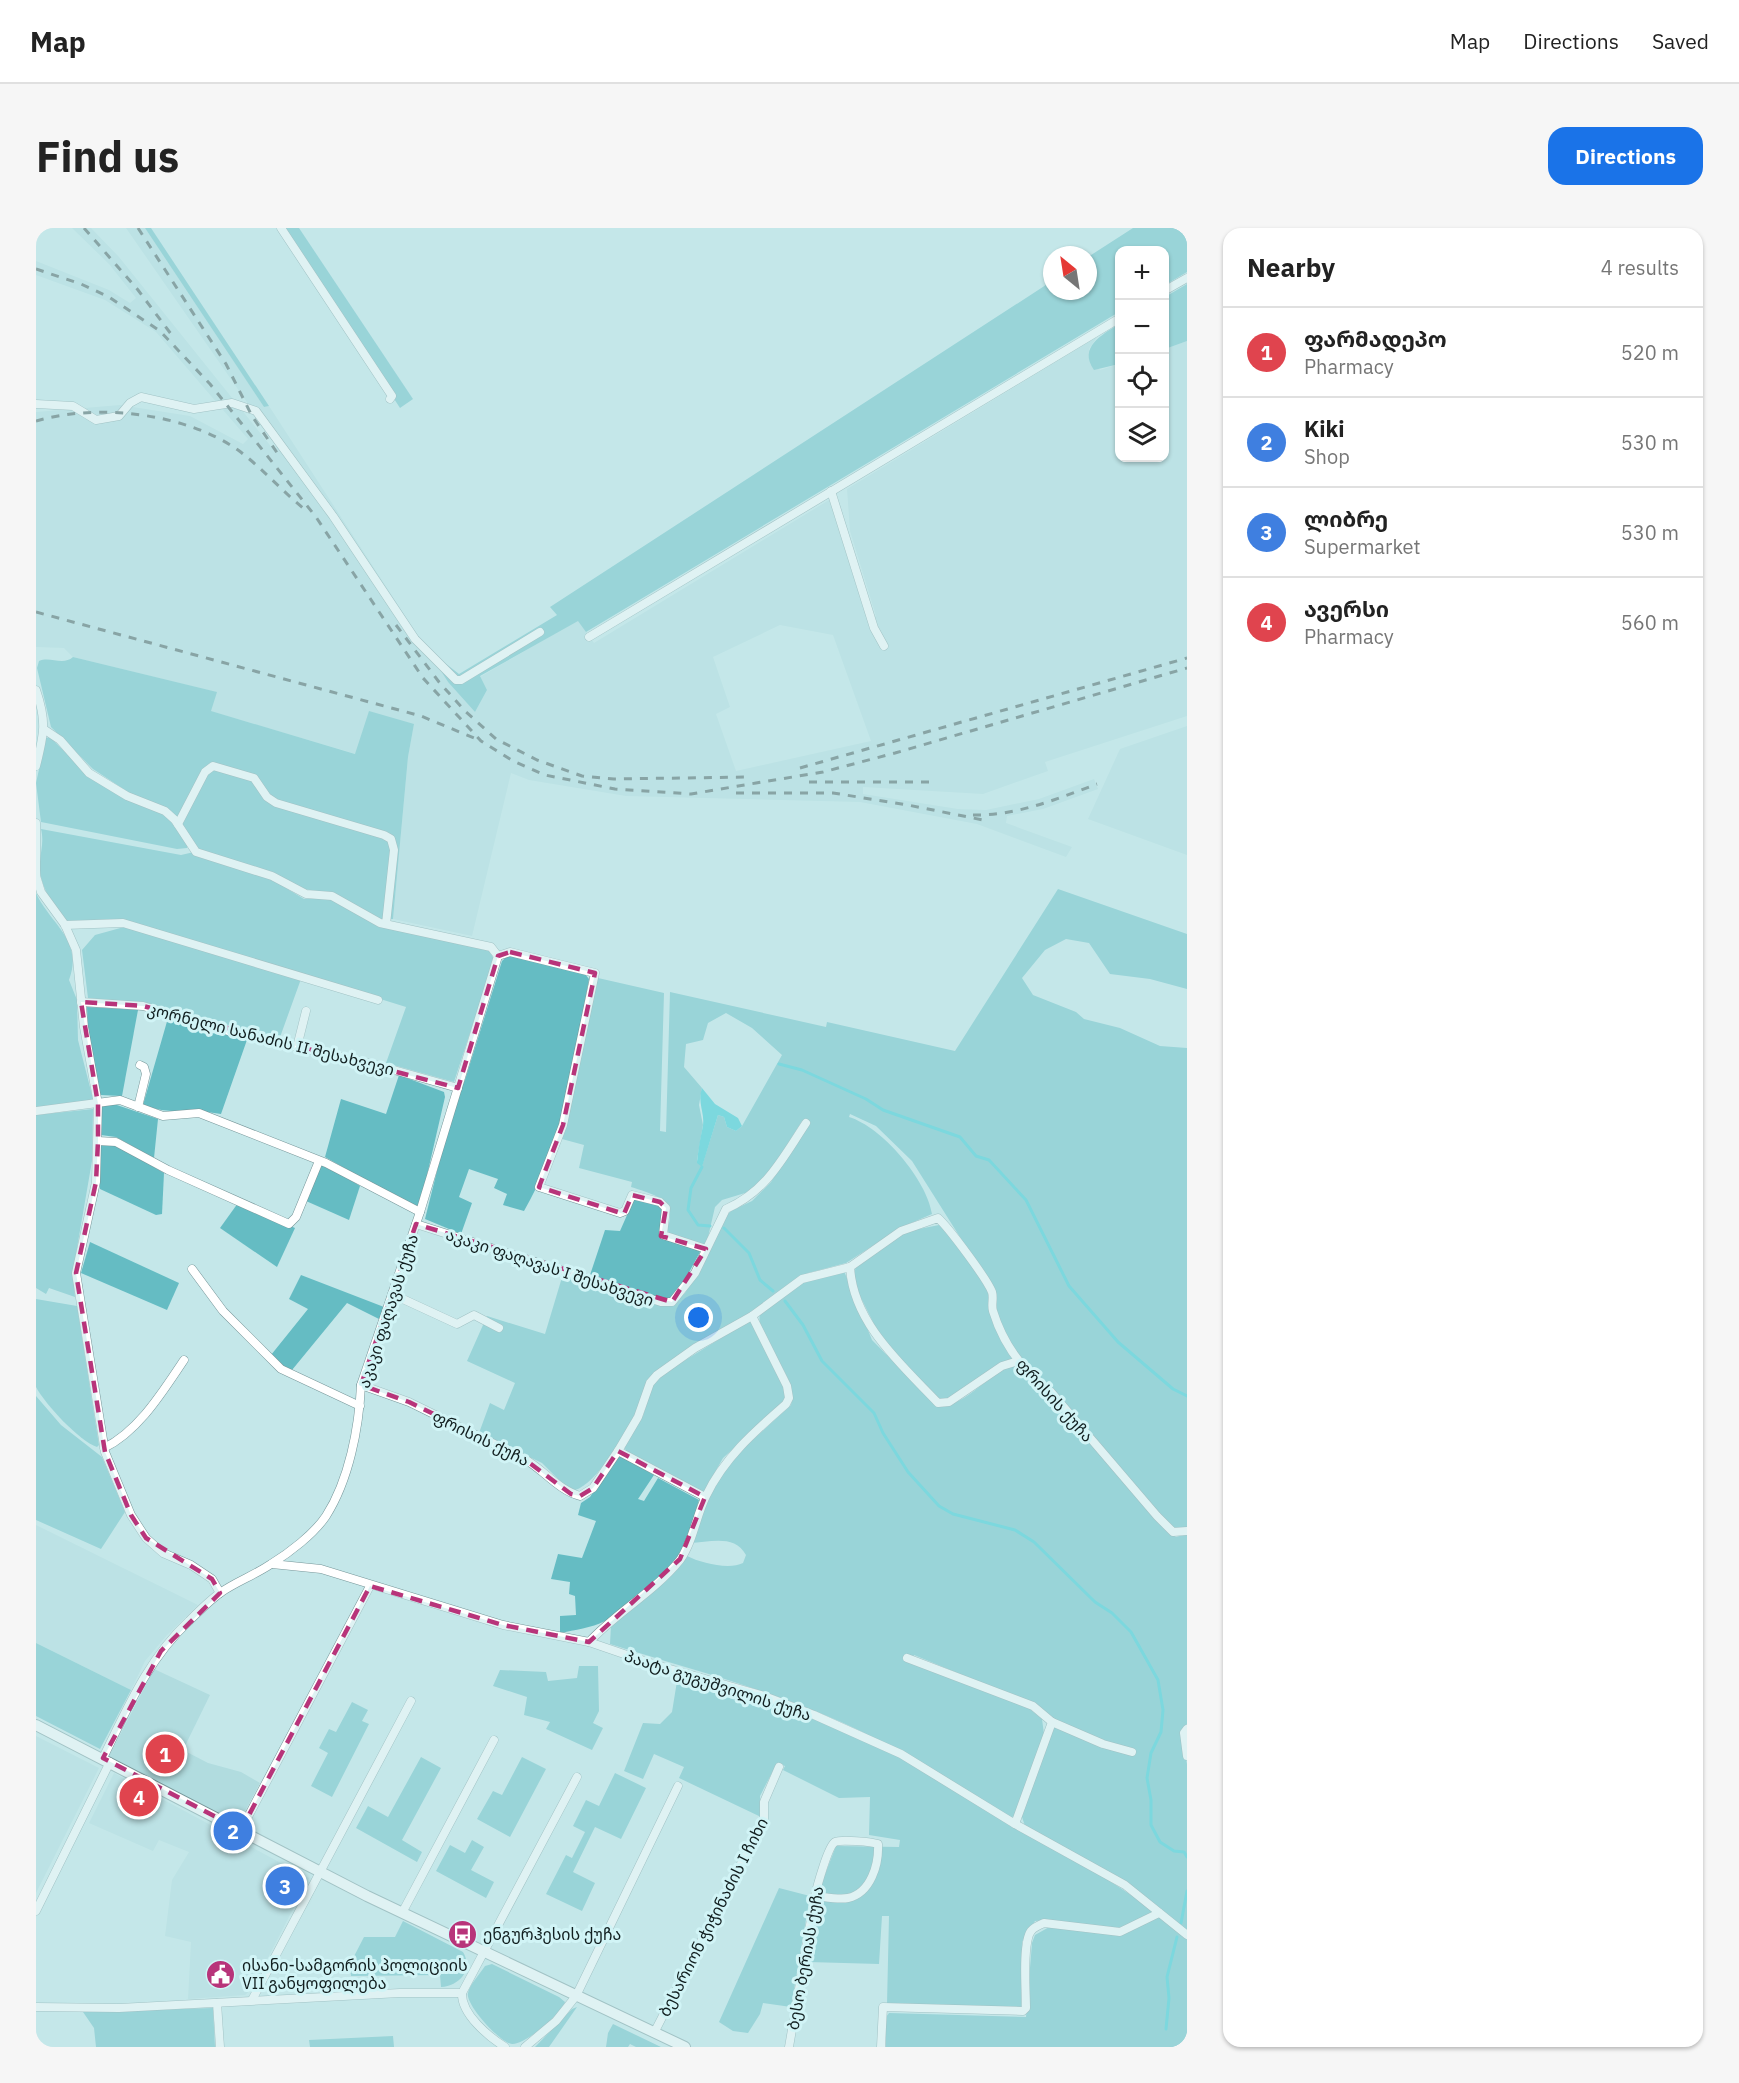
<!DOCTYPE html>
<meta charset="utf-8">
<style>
:root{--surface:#fff;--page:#f6f6f6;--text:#222;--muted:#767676;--line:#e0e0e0;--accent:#1a73e8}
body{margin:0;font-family:"IBM Plex Sans","Noto Sans Georgian",sans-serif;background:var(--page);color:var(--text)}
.controls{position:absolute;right:18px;top:18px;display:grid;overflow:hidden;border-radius:12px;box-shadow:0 2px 4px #0004}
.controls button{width:54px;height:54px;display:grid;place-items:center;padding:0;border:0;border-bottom:2px solid var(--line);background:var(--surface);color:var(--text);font:30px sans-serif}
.compass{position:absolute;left:1007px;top:18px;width:54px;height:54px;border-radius:50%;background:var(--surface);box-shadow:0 2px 4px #0004;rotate:330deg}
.you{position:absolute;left:663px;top:1090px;width:21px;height:21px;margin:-15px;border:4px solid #fff;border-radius:50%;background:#1a73e8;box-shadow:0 0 0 9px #1a73e833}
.badge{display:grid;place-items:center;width:39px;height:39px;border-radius:50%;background:var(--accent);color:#fff;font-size:20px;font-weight:700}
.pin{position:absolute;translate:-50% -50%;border:3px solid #fff;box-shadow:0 2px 6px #0006}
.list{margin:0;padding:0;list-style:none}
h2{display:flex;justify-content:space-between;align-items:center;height:78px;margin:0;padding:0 24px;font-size:26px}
h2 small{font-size:20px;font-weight:400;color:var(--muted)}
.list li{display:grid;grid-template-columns:39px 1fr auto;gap:18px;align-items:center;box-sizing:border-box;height:90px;padding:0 24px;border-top:2px solid var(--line)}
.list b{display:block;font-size:22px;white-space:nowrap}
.list p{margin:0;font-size:20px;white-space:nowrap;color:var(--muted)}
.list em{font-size:20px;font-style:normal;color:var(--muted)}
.icon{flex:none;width:33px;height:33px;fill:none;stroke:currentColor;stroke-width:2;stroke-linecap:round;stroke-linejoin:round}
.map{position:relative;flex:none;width:1151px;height:1819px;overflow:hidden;border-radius:18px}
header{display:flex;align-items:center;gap:36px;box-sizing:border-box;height:84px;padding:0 30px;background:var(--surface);border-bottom:2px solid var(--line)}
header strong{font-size:28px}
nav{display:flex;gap:33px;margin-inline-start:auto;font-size:21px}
.intro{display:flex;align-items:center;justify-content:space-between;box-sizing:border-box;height:144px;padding:0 36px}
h1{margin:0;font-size:42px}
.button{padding:15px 27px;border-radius:18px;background:var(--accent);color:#fff;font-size:21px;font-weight:700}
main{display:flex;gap:36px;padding:0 36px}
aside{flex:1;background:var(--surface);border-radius:18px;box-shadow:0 2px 4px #0004}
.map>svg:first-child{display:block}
</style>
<header>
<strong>Map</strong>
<nav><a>Map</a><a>Directions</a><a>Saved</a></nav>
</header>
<div class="intro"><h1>Find us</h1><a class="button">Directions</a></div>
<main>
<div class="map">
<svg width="1151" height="1819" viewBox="0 0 1151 1819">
<rect width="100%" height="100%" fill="#c4e7e9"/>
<g fill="#b1dcdf" fill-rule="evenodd">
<path d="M36 0H55L83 29 237 221 242 219 90 0H109L228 179 233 178 412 454 439 484 451 462 444 449 542 392 558 415 793 272 831 391 840 388 814 303 811 261 1061 109 1053 121 1064 142 1083 136 1084 230H1128L1129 121 1151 113V488L1009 534 1012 543 947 566 827 559V566L922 581 950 582 1003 571 1058 551 1062 561 1007 581 971 588 970 595 1036 619 1030 629 941 596 824 574 590 568 493 552 475 545 436 708 357 691 372 529 378 496 320 526 174 483 180 464 37 429 28 420 0 419V184L84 177 154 188 207 216 212 211 120 104 69 72 0 47V33L73 62 94 75 100 70 73 36ZM744 397 797 407 835 513 700 543 680 486 694 479 677 429Z"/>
<path d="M1151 498V627L1052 591 1084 521Z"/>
<path d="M0 1297 162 1377 131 1407 109 1433 95 1462 0 1415Z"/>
<path d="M118 1441 174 1467 147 1522 172 1535 205 1544 224 1555 204 1593 200 1596 73 1528Z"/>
<path d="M0 1508 63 1540 0 1665Z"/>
<path d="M78 1545 273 1650 216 1761 209 1767 152 1771 155 1714 129 1708 136 1652 153 1624 123 1612 117 1623 53 1595Z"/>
</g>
<g fill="#65bcc3" fill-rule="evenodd">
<path d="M109 0H115L233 178 228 179Z"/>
<path d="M248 0H263L377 171 364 180Z"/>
<path d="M1097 0H1151V44L1129 57 1128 22H1084L1083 84 550 404 542 393 444 448 451 462 439 484 412 454 391 421 423 446 521 387 514 379 1016 53V63H1052V29Z"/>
<path d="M1151 56V113L1129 121V69Z"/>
<path d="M1083 96V136L1058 142C1042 119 1066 107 1083 96Z"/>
<path d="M37 429 181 464 175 483 319 526 333 483 378 496 372 529 357 691 347 692 298 666 268 661 237 644 162 622 141 589 129 579 95 566 57 541 15 499 1 440 3 433C14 428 27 438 37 429Z"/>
<path d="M14 509 50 545 131 589 152 616 151 620 141 621 5 594 0 555 10 510Z"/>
<path d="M5 601 145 627 158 624 235 651 268 671 293 670 338 695 452 721 458 731 418 854 350 835 370 779 110 698 29 694C17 675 2 657 4 634 5 621 8 613 5 601Z"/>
<path d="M1022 661 1151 706V761L1114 751 1074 746 1053 715 1030 711 1009 722 986 750 997 767 1040 784 1048 791 1084 800 1124 818 1151 820V1299L1142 1301 1132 1296 983 1131C970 1109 958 1089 958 1063L876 933 840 898 814 886 813 889C846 899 891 952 896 986L866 999 810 1035 772 1045 713 1085 622 1142C606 1156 608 1168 599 1186 588 1207 561 1256 539 1262L529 1258 506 1235 443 1205 454 1175 468 1182 479 1155 431 1133 451 1088 509 1106 527 1046 623 1077 636 1078 649 1065 666 1038 687 991 695 983 716 973 735 954 773 896 766 893 733 945 719 962 686 972 679 979 670 1018 634 1007 631 1001C643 972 617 966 595 959L596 954 543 940 548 917 526 911 562 750 628 765 624 903 630 904 634 764 790 799 791 794 919 823ZM690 785 716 800 746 827 706 898 700 903 691 899 688 889 682 887 666 938 661 932 667 897 663 877 666 860 648 839 650 816 667 812 672 795Z"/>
<path d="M0 665C14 696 48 712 33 752L41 772 42 812 57 871 53 873 0 880Z"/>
<path d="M88 699 265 751 243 812 116 776 52 770 46 722 59 707Z"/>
<path d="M472 727 549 746 553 751C538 830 529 913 488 983L467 977 471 966 458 960 462 951 433 941 423 969 436 975 425 1006 389 991 418 875 429 852 466 733Z"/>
<path d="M51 779 102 782 86 868 64 867 52 802Z"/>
<path d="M132 790 212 809 185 886C158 881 131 887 107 877Z"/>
<path d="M363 847 408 864 409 869 383 982 289 929 305 871 350 886Z"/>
<path d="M78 876 122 891 118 930 80 909 65 907 66 877Z"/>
<path d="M57 881 56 933 37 1043 39 1069 13 1060 10 1066 0 1060V887Z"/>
<path d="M64 916H79L128 945 126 986 120 987 64 961Z"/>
<path d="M290 937 324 958 313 992 270 973 282 938Z"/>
<path d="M599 969 625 976 628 980 625 1006 662 1019 664 1024 643 1063 635 1071H624L554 1047 569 1002 584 1003Z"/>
<path d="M202 975 259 1000 241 1039 184 1000Z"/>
<path d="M903 997 910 999 953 1063 977 1131C954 1138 924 1173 903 1171L845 1110 816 1052 820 1039 868 1004Z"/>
<path d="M54 1014 143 1055 131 1082 45 1045Z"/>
<path d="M808 1043 836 1112 900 1177C926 1183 952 1145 978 1137L1013 1164 1135 1306 1140 1309 1151 1306V1496L1145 1503 1151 1536V1703L1103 1666 989 1598 985 1586 1017 1500 1020 1498 1067 1514 1017 1491 997 1476 878 1427 876 1433 990 1478 1006 1491 1008 1506 979 1587 975 1590C915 1554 856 1515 791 1488 721 1458 646 1439 574 1416L575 1397 625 1357 651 1328C665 1335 693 1342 707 1335L710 1327C699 1306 674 1314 654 1315L672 1270 694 1233 755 1177C763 1143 718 1115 724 1085L766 1054Z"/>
<path d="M265 1047 348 1079 343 1091 311 1075 256 1142 246 1138 235 1127 272 1081 253 1071Z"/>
<path d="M0 1071 41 1078 63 1217 61 1219C43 1213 9 1176 0 1159Z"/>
<path d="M713 1093 716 1094 748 1157 750 1168 747 1175 687 1230 669 1262 666 1264 590 1223 588 1218 607 1188 617 1155 625 1147Z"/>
<path d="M0 1168 25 1197 66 1229 89 1284 65 1321 0 1292Z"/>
<path d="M585 1228 618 1247 602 1271 608 1273 622 1250 663 1272C657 1290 654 1313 643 1329 628 1350 592 1380 569 1393 555 1400 539 1402 524 1405V1388L540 1387 539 1368 533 1366 534 1354 515 1351 522 1326 546 1330 560 1293 542 1287 545 1275 554 1269 579 1231Z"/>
<path d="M0 1415 95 1462 64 1521 0 1488Z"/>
<path d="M543 1438H562L563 1483 557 1495 567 1500 556 1522 510 1501 514 1494 488 1487 491 1469 457 1458 464 1442 510 1444 512 1453 541 1450Z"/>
<path d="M642 1447C718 1468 795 1490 864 1527 901 1547 935 1574 972 1595 1022 1624 1074 1649 1119 1685L1085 1700 1013 1692 999 1693 986 1714 985 1779 981 1782 851 1776 853 1688H846L843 1736 772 1734 783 1662 800 1618 863 1619 864 1612 833 1607 834 1569 803 1570 747 1542 749 1538 741 1535 724 1568 725 1589 643 1550 648 1539 618 1526 607 1551 588 1543 607 1495 624 1496 636 1484Z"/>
<path d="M316 1474 332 1482 326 1493 333 1496 296 1569 275 1558 292 1525 283 1520 293 1501 300 1504Z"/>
<path d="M385 1529 405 1540 366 1612 386 1624 381 1634 320 1600 332 1578 352 1589Z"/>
<path d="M486 1529 510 1541 474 1609 441 1591 457 1563 466 1567Z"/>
<path d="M579 1545 610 1560 585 1611 559 1599 537 1644 559 1655 546 1683 510 1666 530 1627 536 1630 549 1604 537 1598 550 1572 563 1578Z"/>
<path d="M436 1612 448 1619 435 1642 458 1654 450 1670 400 1643 414 1617 429 1625Z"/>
<path d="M743 1660 774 1668 755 1779 727 1775 724 1786 712 1805 697 1803 683 1794Z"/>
<path d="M1123 1687 1151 1710V1819H850V1789L853 1785 990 1789 996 1715 999 1707 1015 1698 1087 1706Z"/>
<path d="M367 1693 427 1724C438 1742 423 1758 405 1759L404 1747 315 1748 314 1736 328 1709H359Z"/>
<path d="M456 1736 523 1769 529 1774C525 1786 489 1817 476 1816 464 1815 429 1776 432 1765 434 1756 444 1746 449 1738Z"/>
<path d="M541 1779 513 1819H499L536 1781Z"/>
<path d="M177 1780 179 1819H60L58 1800 47 1784Z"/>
<path d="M577 1796 625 1819H600L594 1816 592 1819H570L572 1805Z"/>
<path d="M357 1808 358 1819H274L273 1812Z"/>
</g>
<path fill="#25c5d0" d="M666 860 679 876 702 890 706 898 700 903 691 899 688 889 682 887 666 939 661 935C662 923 664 911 667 898 669 885 661 874 666 860Z"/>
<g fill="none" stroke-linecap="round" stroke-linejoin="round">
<g stroke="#25c5d0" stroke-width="3">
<path d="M743 836 766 842 830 871 847 882 924 909 940 928 953 932 990 972 1033 1058 1082 1114 1137 1161 1151 1168"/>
<path d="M666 939 655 960 652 982 662 997 674 998"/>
<path d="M688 1000 713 1025 724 1052 737 1063"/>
<path d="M749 1073 767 1097 786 1133 838 1185 847 1205 872 1244 903 1278 917 1286 979 1302 998 1314 1059 1374 1076 1385 1095 1404 1122 1452 1127 1482 1125 1504 1115 1525 1111 1550 1115 1572V1597L1124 1614 1138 1623 1148 1624 1151 1629"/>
<path d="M1145 1695 1151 1663"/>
<path d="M1130 1801 1133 1770 1131 1749 1141 1709"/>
</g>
<defs>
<g id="street">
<path d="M245 0 356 168 354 171"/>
<path d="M1128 63 1151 50"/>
<path d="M0 176 37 178 60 192 83 188 94 175 105 169 158 181 196 175 220 183 297 288 379 411 420 452H425L504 404"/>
<path d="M795 263 838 400 848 418"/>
<path d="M553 409 1084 90"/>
<path d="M0 462C11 494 8 506 0 538"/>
<path d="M9 502 24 512 53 545 91 568 129 583 139 592 160 624 236 648 270 666 296 668 344 695 455 719 462 728"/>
<path d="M0 595V648L5 664 29 697 40 722 48 799 62 876 60 954 40 1045 69 1224 95 1287 110 1310 127 1325 155 1337 176 1351 184 1365"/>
<path d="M142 596 169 544 177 538 218 550 231 569 240 575 348 607 355 611 358 622 350 696"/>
<path d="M29 697 87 695 342 772"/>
<path d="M462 728 474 724 559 745 527 897 503 959 584 985 589 983 596 967 624 974 630 980 627 1007 670 1021"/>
<path d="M45 774 107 778 192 803 340 837 422 860"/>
<path d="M261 819 270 783"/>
<path d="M102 879 110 846 108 839 104 837"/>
<path d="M0 883 84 872 127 888 163 885 290 935 384 984"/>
<path d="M62 913 80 914 132 942 253 996 260 989 283 933"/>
<path d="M380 996 625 1074H636L659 1045 690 981C731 963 746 931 770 895"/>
<path d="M814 1039C817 1095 865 1136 902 1175L913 1174 966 1138 982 1133"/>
<path d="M156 1041 187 1083 245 1141 324 1178"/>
<path d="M356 1066 421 1096 438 1087 463 1100"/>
<path d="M325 1157 373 1174 487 1230C507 1241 522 1262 544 1268L557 1260 582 1223 602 1189 614 1155 621 1147 659 1120 716 1088 766 1051 814 1039 865 1003 902 990C913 1000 951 1051 956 1064 958 1070 955 1077 957 1083 967 1116 987 1143 1015 1164L1121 1288 1137 1304 1151 1303"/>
<path d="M68 1220C103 1203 127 1163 148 1132"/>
<path d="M582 1223 669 1269"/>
<path d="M236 1336 285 1341 467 1397 553 1414 620 1437 728 1468 778 1487 865 1526 979 1596 1089 1657 1151 1707"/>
<path d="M553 1414C581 1384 618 1364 644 1332 657 1314 660 1288 670 1268 688 1230 718 1204 750 1176L753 1170 751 1158 716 1088"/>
<path d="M871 1430 997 1478 1016 1494 979 1596"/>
<path d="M1016 1494 1067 1516 1096 1524"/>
<path d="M1151 1501 1148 1505 1151 1528"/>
<path d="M67 1530C91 1481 112 1431 153 1393 163 1383 173 1373 184 1365 199 1354 219 1347 235 1336 253 1325 278 1306 290 1288 313 1252 323 1200 325 1157L384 984 462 728"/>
<path d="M205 1602 334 1358"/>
<path d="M0 1683 74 1534"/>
<path d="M366 1685 458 1512"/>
<path d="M216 1772 375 1473"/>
<path d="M181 1775 184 1819"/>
<path d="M0 1779 83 1780 364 1765H426"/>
<path d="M618 1805 728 1591V1574L743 1539"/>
<path d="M469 1819C453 1809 425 1786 426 1765L541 1549"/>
<path d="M489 1819 520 1793 540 1768 642 1558"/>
<path d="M753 1819 779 1668C781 1659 792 1618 799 1614 805 1611 836 1614 842 1616 843 1636 835 1665 812 1670 803 1672 789 1669 779 1668"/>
<path d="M845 1819 847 1779 987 1783 990 1780C990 1763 986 1715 995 1703 998 1699 1003 1697 1008 1695L1084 1704 1123 1685"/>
</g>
<path id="secondary" d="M0 1497 331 1668 649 1819"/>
</defs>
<use href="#street" stroke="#769699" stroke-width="9"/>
<use href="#secondary" stroke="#769699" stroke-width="12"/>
<use href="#street" stroke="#fff" stroke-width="8"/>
<use href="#secondary" stroke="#fff" stroke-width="10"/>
<g stroke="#3f5253" stroke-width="3" stroke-dasharray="8 8" stroke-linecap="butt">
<path d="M48 0 102 62 135 106"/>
<path d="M102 0 190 136 216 188 244 229"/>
<path d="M0 41 45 56 73 69 124 103 174 156 280 289 387 450 445 513 477 533 509 547 579 561 655 566 720 555 787 544 859 525 1151 440"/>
<path d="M0 193C62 175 149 185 202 222 225 239 245 262 267 280"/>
<path d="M0 384 385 488 438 510"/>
<path d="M360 397 403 454 429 483 460 511 501 532 546 548 578 551 711 549"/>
<path d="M764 540 1151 430"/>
<path d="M773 554H893"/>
<path d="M700 565H797L872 577 947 592"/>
<path d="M937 587C980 588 1021 571 1061 556"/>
</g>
</g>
<path d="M0 0H1151V1819H0ZM474 724 559 745 527 897 503 959 588 986 596 967 624 974 630 980 625 1008 670 1021 636 1074 380 996 325 1157 373 1174 487 1230 535 1266 544 1268 557 1260 582 1223 669 1269 644 1331 553 1414 467 1397 334 1358 205 1602 67 1530 125 1423 184 1365 176 1351 110 1310 95 1287 69 1224 40 1045 60 954 62 913V876L45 774 107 778 422 860 462 728Z" fill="#c4e7e9" fill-opacity=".55" fill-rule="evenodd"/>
<path fill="none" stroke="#b8347a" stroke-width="4.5" stroke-dasharray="12 8" stroke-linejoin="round" d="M474 724 559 745 527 897 503 959 588 986 596 967 624 974 630 980 625 1008 670 1021 636 1074 380 996 325 1157 373 1174 487 1230 535 1266 544 1268 557 1260 582 1223 669 1269 644 1331 553 1414 467 1397 334 1358 205 1602 67 1530 125 1423 184 1365 176 1351 110 1310 95 1287 69 1224 40 1045 60 954 62 913V876L45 774 107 778 422 860 462 728Z"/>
<defs>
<symbol id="bus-disc" viewBox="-11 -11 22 22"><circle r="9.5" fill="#b8347a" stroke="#d1f4f6"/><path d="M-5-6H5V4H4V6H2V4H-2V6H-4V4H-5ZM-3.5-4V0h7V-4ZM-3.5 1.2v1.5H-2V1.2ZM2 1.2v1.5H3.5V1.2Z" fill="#fff"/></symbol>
<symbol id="civic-disc" viewBox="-11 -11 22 22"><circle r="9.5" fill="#b8347a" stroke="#d1f4f6"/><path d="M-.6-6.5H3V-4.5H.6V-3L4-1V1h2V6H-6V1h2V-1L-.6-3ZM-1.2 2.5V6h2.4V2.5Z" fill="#fff"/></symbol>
</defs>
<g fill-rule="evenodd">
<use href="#bus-disc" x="410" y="1690" width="33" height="33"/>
<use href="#civic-disc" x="168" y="1730" width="33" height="33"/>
</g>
<g text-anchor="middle" stroke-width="6" stroke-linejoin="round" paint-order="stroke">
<g font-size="16" fill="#111e1f" stroke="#d1f4f6">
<text transform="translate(235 811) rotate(14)" y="6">კორნელი სანაძის II შესახვევი</text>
<text transform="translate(514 1039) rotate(18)" y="6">აკაკი ფაღავას I შესახვევი</text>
<text transform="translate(352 1083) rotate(-72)" y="6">აკაკი ფაღავას ქუჩა</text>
<text transform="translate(1019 1172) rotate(48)" y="6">ფრისის ქუჩა</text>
<text transform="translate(445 1210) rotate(26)" y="6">ფრისის ქუჩა</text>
<text transform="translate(682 1457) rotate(18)" y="6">პაატა გუგუშვილის ქუჩა</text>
<text transform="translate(677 1689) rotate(-63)" y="6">ბესარიონ ჭიჭინაძის I ჩიხი</text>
<text transform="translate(769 1730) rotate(-80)" y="6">ბესო ბერიას ქუჩა</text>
</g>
<g font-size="16" fill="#111e1f" stroke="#d1f4f6" text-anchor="start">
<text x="447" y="1712">ენგურჰესის ქუჩა</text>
<text x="206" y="1743">ისანი-სამგორის პოლიციის<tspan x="206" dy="18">VII განყოფილება</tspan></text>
</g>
</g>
</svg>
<div class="controls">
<button>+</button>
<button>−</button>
<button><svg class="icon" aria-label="locate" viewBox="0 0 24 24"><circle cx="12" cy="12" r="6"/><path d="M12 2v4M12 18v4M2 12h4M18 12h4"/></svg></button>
<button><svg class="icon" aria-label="layers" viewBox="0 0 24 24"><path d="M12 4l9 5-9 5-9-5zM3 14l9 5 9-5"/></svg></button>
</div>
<svg class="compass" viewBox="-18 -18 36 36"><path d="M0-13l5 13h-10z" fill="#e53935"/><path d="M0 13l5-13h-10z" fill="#767676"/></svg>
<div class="you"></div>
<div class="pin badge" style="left:129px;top:1526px;background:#e0444e">1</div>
<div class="pin badge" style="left:197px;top:1603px;background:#3f7fe0">2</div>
<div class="pin badge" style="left:249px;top:1658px;background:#3f7fe0">3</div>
<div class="pin badge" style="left:103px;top:1569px;background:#e0444e">4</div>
</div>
<aside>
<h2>Nearby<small>4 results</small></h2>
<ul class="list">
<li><span class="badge" style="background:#e0444e">1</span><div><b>ფარმადეპო</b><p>Pharmacy</p></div><em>520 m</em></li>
<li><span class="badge" style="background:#3f7fe0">2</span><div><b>Kiki</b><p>Shop</p></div><em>530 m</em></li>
<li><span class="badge" style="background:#3f7fe0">3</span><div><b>ლიბრე</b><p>Supermarket</p></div><em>530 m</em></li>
<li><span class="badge" style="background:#e0444e">4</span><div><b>ავერსი</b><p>Pharmacy</p></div><em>560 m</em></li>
</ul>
</aside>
</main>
